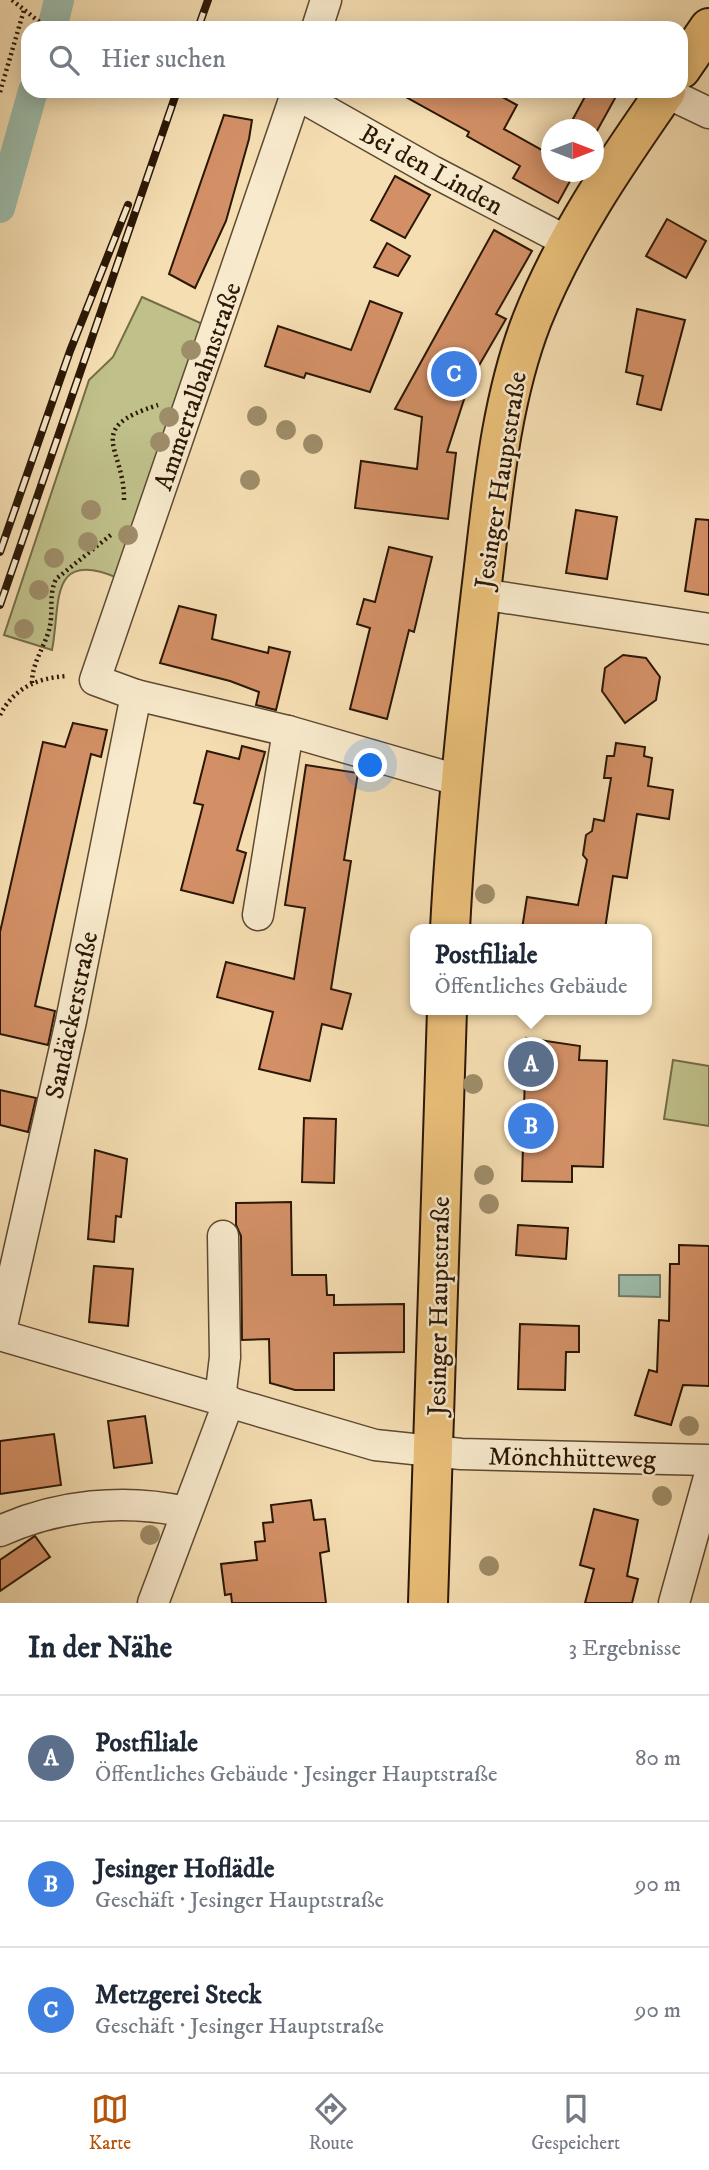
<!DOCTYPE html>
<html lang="de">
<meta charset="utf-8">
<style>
:root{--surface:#fff;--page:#f6f6f7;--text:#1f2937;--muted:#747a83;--line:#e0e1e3;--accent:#b45309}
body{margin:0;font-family:"IM FELL DW Pica",serif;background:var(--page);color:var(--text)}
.compass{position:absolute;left:541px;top:119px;width:63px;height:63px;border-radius:50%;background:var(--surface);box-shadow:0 4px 18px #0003;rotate:90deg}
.you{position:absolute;left:371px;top:766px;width:24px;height:24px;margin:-18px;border:5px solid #fff;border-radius:50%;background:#1a73e8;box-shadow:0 0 0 10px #1a73e833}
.badge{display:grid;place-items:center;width:46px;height:46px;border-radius:50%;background:var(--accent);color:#fff;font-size:23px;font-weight:700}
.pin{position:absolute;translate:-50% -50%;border:4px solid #fff;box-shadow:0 2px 7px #0006}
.popup{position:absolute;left:410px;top:924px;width:242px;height:91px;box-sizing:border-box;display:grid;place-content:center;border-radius:14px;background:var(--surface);filter:drop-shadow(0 2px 5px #0005);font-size:23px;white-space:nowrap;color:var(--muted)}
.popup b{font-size:26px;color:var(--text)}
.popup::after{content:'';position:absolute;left:50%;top:100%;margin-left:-14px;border:14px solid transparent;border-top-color:var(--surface)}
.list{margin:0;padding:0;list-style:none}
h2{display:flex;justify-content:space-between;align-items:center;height:91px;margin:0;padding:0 28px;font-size:30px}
h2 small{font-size:23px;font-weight:400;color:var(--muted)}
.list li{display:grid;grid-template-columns:46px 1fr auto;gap:21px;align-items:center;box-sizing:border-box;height:126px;padding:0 28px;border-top:2px solid var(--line)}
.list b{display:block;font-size:26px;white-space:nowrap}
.list p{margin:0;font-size:23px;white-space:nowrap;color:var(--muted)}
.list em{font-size:23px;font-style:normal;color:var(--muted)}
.icon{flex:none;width:38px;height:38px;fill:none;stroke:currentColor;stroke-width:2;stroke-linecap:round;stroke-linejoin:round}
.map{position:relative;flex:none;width:709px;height:1603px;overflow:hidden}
.search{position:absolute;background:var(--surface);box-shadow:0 4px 18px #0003;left:21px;right:21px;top:21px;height:77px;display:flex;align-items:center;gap:18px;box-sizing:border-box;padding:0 24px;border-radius:21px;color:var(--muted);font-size:26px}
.sheet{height:469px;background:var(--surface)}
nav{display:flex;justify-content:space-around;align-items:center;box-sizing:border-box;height:98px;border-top:2px solid var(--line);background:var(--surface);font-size:19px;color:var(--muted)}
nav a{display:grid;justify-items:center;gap:4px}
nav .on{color:var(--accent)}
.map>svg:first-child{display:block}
</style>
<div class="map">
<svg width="709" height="1603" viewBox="0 0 709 1603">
<rect width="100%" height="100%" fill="#f5deb2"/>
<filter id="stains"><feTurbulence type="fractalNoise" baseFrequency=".00286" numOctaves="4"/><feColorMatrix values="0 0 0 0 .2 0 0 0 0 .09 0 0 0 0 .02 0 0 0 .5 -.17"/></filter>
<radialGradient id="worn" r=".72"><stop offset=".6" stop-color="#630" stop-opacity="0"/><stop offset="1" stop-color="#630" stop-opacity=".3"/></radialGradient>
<g fill="#bfc08a" stroke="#756c48" stroke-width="2">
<path d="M142 297 205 325 118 578C48 548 61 604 52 650L4 635 89 380 113 357Z"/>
<path d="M673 1060 709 1066V1126L664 1119Z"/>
</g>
<path fill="#9cbcaa" stroke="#6f7a68" stroke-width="2" d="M619 1275H660V1297L619 1296Z"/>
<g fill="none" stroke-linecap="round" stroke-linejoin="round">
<g stroke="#9cbcaa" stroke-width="30">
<path d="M52 28 59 0"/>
<path d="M0 208 33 91"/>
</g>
</g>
<g fill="#d39066" stroke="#2b1706" stroke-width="2">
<path d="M395 91H491L517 105 504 129 551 155V172H575L558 203 513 178 520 166 467 136 469 132Z"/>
<path d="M588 91H619L593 138V130H567Z"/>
<path d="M224 115 252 120 249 139 226 221 195 288 169 274Z"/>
<path d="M395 176 430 195 405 238 371 220Z"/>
<path d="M667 219 706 241 686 278 646 256Z"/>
<path d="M494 230 532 251 496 314 506 319 470 381 447 452 456 453 448 519 355 508 361 461 417 469 422 417 395 409Z"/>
<path d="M387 243 410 256 398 276 374 267Z"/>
<path d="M370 301 402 313 370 392 306 373 304 378 265 366 278 326 351 350Z"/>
<path d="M637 309 685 320 661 410 637 404 643 376 626 372Z"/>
<path d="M576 510 617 517 607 579 566 573Z"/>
<path d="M696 519 709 520V595L685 591Z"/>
<path d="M389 547 432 557 414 632 409 630 387 719 350 709 370 628 357 624 364 599 375 602Z"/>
<path d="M179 606 216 615 212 639 268 653 269 647 290 652 276 710 256 705 259 692 230 681 160 663Z"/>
<path d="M623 655 646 658 660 677 656 700 625 723 602 691 605 668Z"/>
<path d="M73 723 107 730 101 757 91 754 35 1006 55 1011 48 1045 0 1034V932L43 742 65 747Z"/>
<path d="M616 743 645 747 644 756 652 758 648 786 673 790 669 819 637 814 627 878 613 876 605 929H522L527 897 578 905 587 860 583 855 586 835 592 831 594 819 604 821 611 778H604L607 756H614Z"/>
<path d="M242 746 265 752 237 850 246 853 233 903 181 890 203 805 194 803 207 751 239 759Z"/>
<path d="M306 765 358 773 344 860 351 861 331 989 351 994 342 1029 322 1024 310 1081 259 1069 273 1012 217 997 226 962 294 979 305 908 285 905Z"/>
<path d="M526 1038 580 1046 579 1060 607 1061 603 1167 572 1166V1182L522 1181Z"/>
<path d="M0 1090 36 1098 28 1132 0 1125Z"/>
<path d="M304 1118 336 1119 334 1183 302 1182Z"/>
<path d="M95 1150 127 1159 121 1217 116 1216 114 1242 88 1239Z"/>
<path d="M291 1202 292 1275H326L327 1295H334V1305L404 1304V1352L334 1353V1390H295L270 1383 269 1339 242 1340 241 1236 236 1225V1203Z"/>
<path d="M518 1225 568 1228 566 1259 516 1255Z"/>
<path d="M679 1245 709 1246V1386L683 1385 671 1425 635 1415 649 1370 657 1372 659 1320 669 1321 670 1264H679Z"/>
<path d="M94 1266 133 1269 128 1326 89 1322Z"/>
<path d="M520 1324 579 1326V1352H566L565 1390 518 1389Z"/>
<path d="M145 1416 152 1463 114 1468 108 1421Z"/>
<path d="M54 1434 61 1485 0 1494V1441Z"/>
<path d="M311 1500 314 1520 325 1519 329 1551 320 1553 326 1603H232L231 1594 225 1595 221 1564 257 1560 255 1542 265 1541 263 1523 273 1522 271 1505Z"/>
<path d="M594 1509 638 1520 627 1576 638 1579 632 1603H585L594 1569 580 1565Z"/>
<path d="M35 1536 50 1557 0 1591V1560Z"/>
</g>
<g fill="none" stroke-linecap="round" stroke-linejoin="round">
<defs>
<g id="minor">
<path d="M317 28 326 0"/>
<path d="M297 91 95 680 136 695 288 731 461 781"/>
<path d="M665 92 709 113"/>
<path d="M296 94 432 171 568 242"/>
<path d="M481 594 709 629"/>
<path d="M258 915 288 731"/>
<path d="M0 1335 375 1445 461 1454 709 1460"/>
<path d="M0 1335 71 1021 136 695"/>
<path d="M220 1399 225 1357 223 1236"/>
<path d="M0 1531C58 1505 124 1498 186 1512"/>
<path d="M153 1603 229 1401"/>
<path d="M674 1603 709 1477"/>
</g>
<g id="major">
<path d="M681 69 709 28"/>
<path d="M450 929C456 811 469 692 483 575 493 490 501 400 532 320 565 237 615 164 666 91"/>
<path d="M428 1603 447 1010"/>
</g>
</defs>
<use href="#minor" stroke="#5e4931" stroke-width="33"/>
<use href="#major" stroke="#2b1706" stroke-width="42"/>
<g stroke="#2b1706" stroke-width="4.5" stroke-dasharray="2 3.5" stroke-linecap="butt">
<path d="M12 0 47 28"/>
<path d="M123 91 129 96"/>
<path d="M0 92 24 10"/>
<path d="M124 500C125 448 82 429 158 405"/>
<path d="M32 683C32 663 44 648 49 630 54 612 48 596 56 579L112 534"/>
<path d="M0 715C14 688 37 678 67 676"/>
</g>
<use href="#minor" stroke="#f8eacd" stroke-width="30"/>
<use href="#major" stroke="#eabf79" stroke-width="38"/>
<defs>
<g id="rail">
<path d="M198 28 208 0"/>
<path d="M0 552 70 351 128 205"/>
<path d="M0 605 177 91"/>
</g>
</defs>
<use href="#rail" stroke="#2b1706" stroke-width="8"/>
<use href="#rail" stroke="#f8eacd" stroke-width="5" stroke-dasharray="16" stroke-linecap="butt"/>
</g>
<g fill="#9e8d69">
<circle cx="191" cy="350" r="10"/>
<circle cx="257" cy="416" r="10"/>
<circle cx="169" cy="417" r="10"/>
<circle cx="286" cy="430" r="10"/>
<circle cx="160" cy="442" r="10"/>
<circle cx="313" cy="444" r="10"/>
<circle cx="250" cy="480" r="10"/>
<circle cx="91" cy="510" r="10"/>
<circle cx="128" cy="535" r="10"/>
<circle cx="88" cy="542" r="10"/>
<circle cx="54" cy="558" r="10"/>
<circle cx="39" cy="590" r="10"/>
<circle cx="24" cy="629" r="10"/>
<circle cx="485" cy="894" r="10"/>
<circle cx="473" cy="1084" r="10"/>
<circle cx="484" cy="1175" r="10"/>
<circle cx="489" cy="1204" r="10"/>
<circle cx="689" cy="1426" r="10"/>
<circle cx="662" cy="1496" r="10"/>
<circle cx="150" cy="1535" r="10"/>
<circle cx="489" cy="1566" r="10"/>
</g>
<g text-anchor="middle" stroke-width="5" stroke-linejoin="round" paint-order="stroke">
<g font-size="26" fill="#2b1706" stroke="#f8eacd">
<text transform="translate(432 169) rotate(29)" y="9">Bei den Linden</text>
<text transform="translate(197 386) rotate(-71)" y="9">Ammertalbahnstraße</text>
<text transform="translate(500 480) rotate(-81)" y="9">Jesinger Hauptstraße</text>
<text transform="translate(71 1015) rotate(-78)" y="9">Sandäckerstraße</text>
<text transform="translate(438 1306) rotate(-89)" y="9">Jesinger Hauptstraße</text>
<text transform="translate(572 1457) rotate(1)" y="9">Mönchhütteweg</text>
</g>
</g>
<rect width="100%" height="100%" filter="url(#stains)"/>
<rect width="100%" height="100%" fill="url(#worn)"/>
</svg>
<svg class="compass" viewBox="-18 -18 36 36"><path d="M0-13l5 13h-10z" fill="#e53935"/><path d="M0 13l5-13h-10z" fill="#747a83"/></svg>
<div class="you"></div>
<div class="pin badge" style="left:531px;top:1064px;background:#5c6f8a">A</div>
<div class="popup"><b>Postfiliale</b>Öffentliches Gebäude</div>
<div class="pin badge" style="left:531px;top:1126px;background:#3f7fe0">B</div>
<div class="pin badge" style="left:454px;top:374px;background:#3f7fe0">C</div>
<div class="search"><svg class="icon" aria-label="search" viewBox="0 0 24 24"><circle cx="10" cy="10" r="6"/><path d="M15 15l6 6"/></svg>Hier suchen</div>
</div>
<section class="sheet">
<h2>In der Nähe<small>3 Ergebnisse</small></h2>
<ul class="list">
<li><span class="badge" style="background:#5c6f8a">A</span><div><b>Postfiliale</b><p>Öffentliches Gebäude · Jesinger Hauptstraße</p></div><em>80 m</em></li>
<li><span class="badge" style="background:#3f7fe0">B</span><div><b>Jesinger Hoflädle</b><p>Geschäft · Jesinger Hauptstraße</p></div><em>90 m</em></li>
<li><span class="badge" style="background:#3f7fe0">C</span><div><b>Metzgerei Steck</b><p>Geschäft · Jesinger Hauptstraße</p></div><em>90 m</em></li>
</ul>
</section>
<nav>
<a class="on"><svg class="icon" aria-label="map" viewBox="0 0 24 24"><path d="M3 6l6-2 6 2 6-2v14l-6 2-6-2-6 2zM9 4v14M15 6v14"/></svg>Karte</a>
<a><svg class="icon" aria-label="directions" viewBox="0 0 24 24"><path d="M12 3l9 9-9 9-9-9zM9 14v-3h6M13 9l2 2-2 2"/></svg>Route</a>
<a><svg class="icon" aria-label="saved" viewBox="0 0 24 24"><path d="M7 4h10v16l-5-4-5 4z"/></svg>Gespeichert</a>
</nav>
